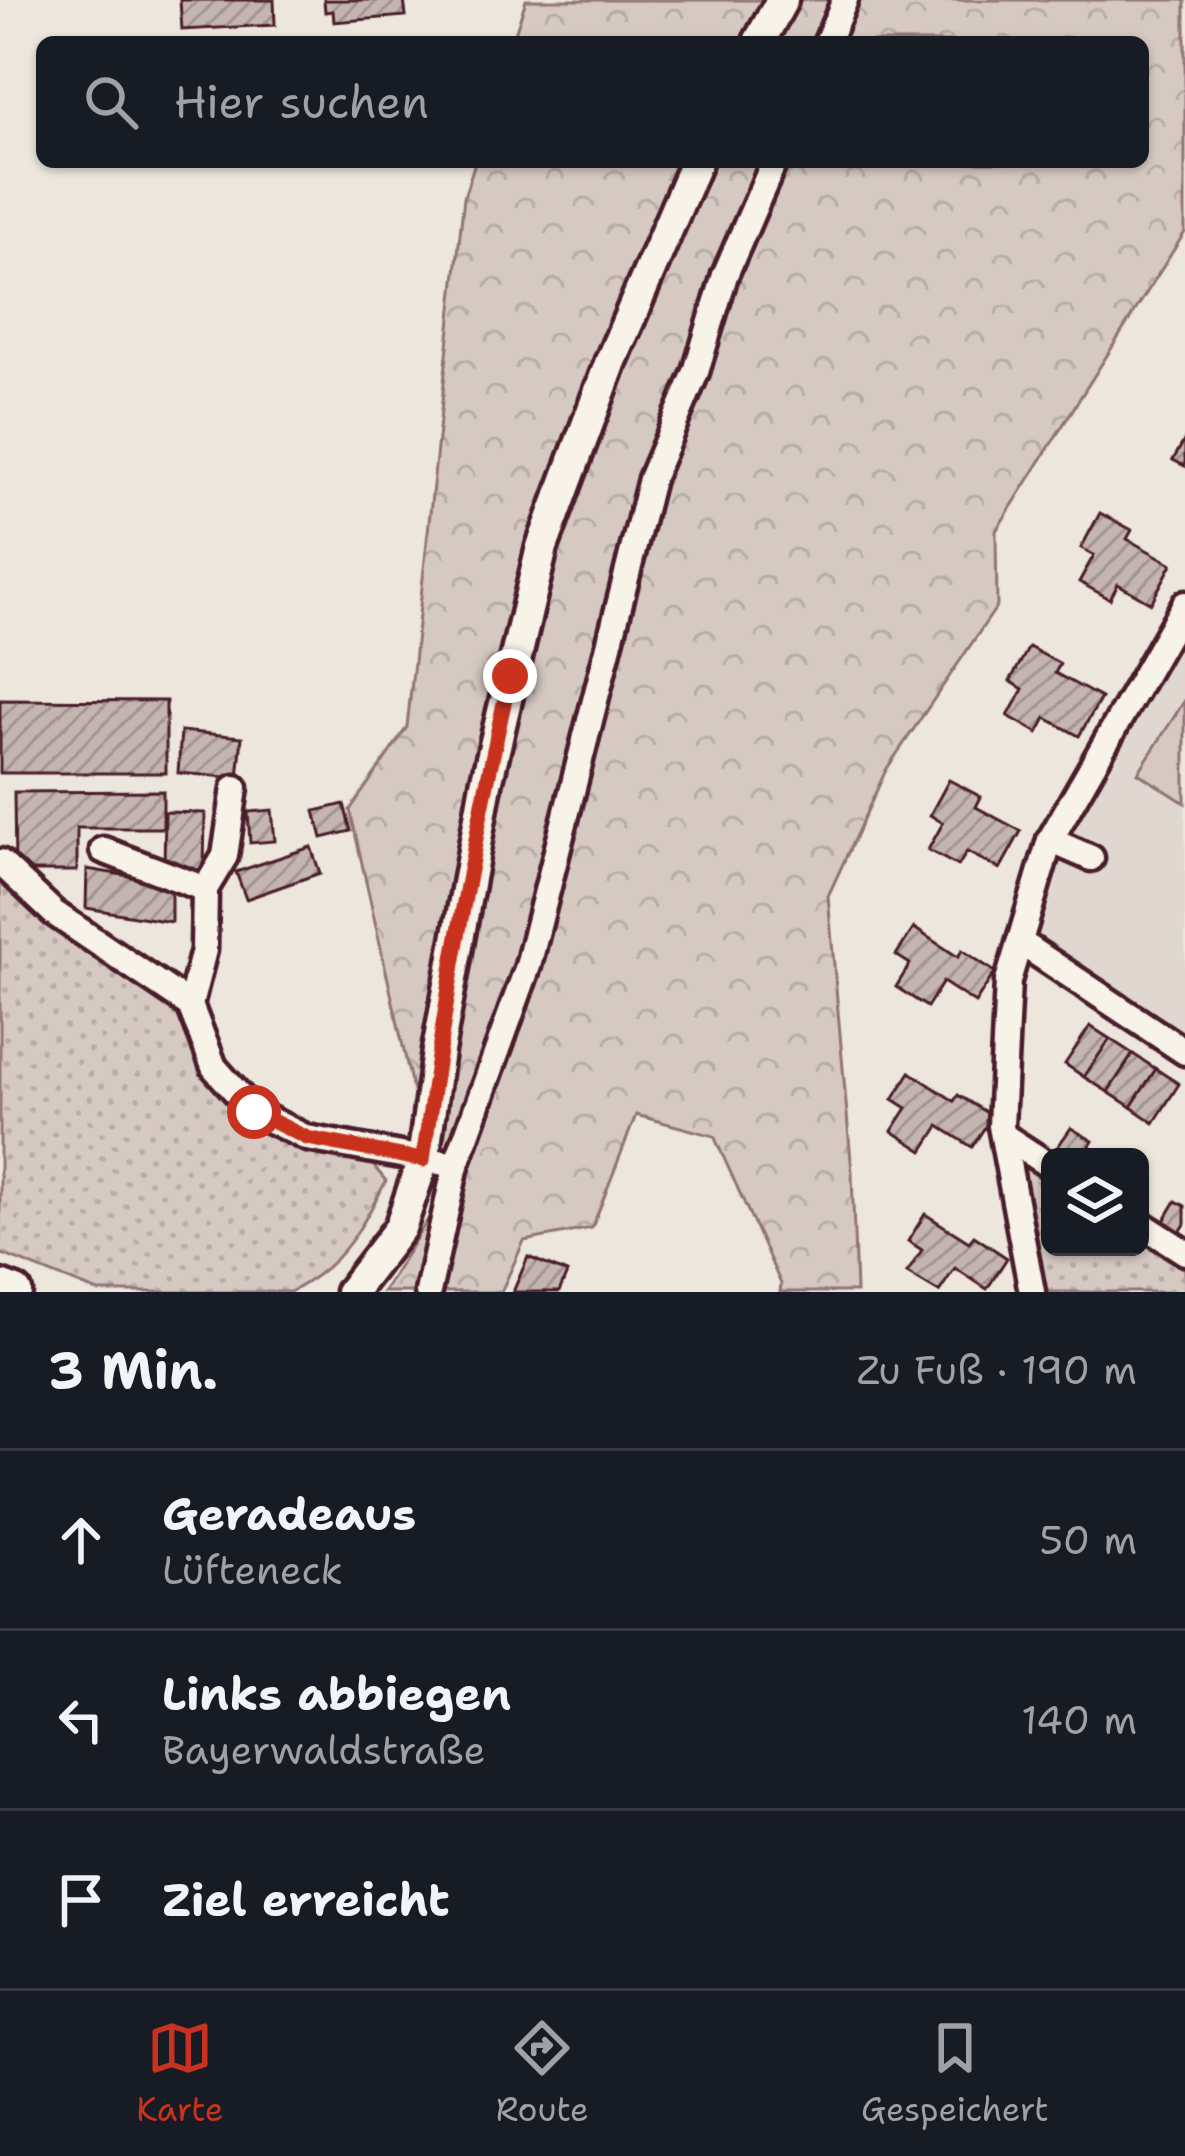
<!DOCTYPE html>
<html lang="de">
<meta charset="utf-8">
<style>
:root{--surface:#171b24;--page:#20242c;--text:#f1f3f6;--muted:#9ea1a6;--line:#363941;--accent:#c8321e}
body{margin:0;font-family:"Shantell Sans",sans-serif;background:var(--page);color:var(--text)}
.controls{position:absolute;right:36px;bottom:36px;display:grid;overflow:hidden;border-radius:18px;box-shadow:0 3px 9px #0004}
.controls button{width:108px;height:108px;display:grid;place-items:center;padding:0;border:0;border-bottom:3px solid var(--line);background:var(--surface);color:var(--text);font:60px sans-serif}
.stop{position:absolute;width:36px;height:36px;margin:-27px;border:9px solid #c8321e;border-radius:50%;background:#fff}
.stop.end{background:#c8321e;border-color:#fff;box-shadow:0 3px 12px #0008}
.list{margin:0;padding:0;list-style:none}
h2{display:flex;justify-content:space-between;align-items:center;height:156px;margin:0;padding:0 48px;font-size:51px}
h2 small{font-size:39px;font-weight:400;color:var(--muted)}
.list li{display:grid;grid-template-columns:78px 1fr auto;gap:36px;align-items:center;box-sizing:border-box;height:180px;padding:0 48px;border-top:3px solid var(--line)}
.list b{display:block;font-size:45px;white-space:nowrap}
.list p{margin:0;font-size:39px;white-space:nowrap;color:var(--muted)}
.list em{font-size:39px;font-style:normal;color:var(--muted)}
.icon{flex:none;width:66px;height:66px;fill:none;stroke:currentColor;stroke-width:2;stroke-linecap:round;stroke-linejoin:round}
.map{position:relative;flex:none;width:1185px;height:1292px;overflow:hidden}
.search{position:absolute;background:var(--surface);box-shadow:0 3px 9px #0004;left:36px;right:36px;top:36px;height:132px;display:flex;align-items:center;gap:30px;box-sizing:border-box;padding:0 42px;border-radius:18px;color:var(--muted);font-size:45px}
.sheet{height:696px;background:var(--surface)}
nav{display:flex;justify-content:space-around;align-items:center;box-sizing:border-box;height:168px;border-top:3px solid var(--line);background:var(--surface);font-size:33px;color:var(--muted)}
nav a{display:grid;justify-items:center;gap:6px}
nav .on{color:var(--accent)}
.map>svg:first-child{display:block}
</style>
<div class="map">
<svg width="1185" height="1292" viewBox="0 0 1185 1292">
<defs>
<pattern id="green-dots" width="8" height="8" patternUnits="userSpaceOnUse" patternTransform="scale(3)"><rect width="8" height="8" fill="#d5c9c2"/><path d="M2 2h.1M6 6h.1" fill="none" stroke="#b8aca7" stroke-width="1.8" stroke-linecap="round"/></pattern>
<pattern id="forest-crowns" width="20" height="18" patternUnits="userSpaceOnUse" patternTransform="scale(3)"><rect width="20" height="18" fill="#d5c9c2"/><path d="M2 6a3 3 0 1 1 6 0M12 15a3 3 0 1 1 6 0" fill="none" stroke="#b8aca7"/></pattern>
<pattern id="building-hatch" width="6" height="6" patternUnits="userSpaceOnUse" patternTransform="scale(3)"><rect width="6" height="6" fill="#c4b5b0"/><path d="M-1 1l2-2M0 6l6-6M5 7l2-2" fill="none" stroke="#a1938f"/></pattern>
</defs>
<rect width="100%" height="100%" fill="#ece6dd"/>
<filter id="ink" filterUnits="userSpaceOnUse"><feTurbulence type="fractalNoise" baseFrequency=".00833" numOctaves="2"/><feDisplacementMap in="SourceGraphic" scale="24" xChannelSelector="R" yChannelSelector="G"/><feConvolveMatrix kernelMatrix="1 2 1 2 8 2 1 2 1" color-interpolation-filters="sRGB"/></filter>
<g filter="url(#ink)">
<path fill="#e0d7d0" d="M1185 624V1050L1022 942 1050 840Z"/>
<g fill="url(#green-dots)" stroke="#907476" stroke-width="3">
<path d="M0 862 190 1005 214 1067 307 1138 372 1164 386 1181C359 1231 343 1265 290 1292H98L0 1253Z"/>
<path d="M1021 1164 1050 1182V1247H1140V1240L1185 1269V1292H1047Z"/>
</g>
<path fill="url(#forest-crowns)" stroke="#907476" stroke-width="3" d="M526 0H1185V232L996 531 997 606 886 770 828 896 852 1172 856 1292H780L781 1284 714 1136 636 1115 592 1228 524 1241 501 1292H383L438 1203 350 810 407 727 464 197 475 162H1143V42H512Z"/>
<path fill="#d5c9c2" stroke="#907476" stroke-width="3" d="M1185 700V803L1138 773Z"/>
<g fill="url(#building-hatch)" stroke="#4a1f2b" stroke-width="3">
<path d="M180 0H274L275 25 182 30Z"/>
<path d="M324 0H404L406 16 334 22 333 11 325 12Z"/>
<path d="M1185 439V466L1173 460Z"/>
<path d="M1100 513 1132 530 1127 539 1172 564 1151 603 1118 584 1110 599 1079 582 1094 555 1081 548Z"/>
<path d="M1029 647 1060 664 1055 673 1101 698 1079 736 1046 718 1038 733 1008 716 1023 689 1010 681Z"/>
<path d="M0 700 166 701V773H0Z"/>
<path d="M181 731 242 737 238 778 178 773Z"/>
<path d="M949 780 981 797 976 807 1021 831 1000 869 967 852 958 866 928 850 943 823 930 815Z"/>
<path d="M163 791V828H77V871H15L14 792Z"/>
<path d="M344 804 351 831 322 838 315 811Z"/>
<path d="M272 810 275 841 250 843 248 812Z"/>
<path d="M165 812 205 813 204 870 164 869Z"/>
<path d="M311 847 320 873 246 899 236 872Z"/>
<path d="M87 869 171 883V922L86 908Z"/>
<path d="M914 928 958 957 962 950 995 972 975 1003 943 982 927 1007 896 987 910 964 896 955Z"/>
<path d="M1090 1026 1110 1039 1084 1077 1065 1064Z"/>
<path d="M1110 1039 1133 1054 1108 1092 1084 1077Z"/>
<path d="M1133 1054 1156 1069 1131 1107 1108 1092Z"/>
<path d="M1156 1069 1179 1084 1154 1123 1131 1107Z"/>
<path d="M910 1072 954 1101 958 1095 992 1116 972 1147 939 1126 923 1151 892 1131 907 1108 893 1099Z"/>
<path d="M1071 1128 1093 1141 1083 1157H1070L1056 1149Z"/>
<path d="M1176 1201 1185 1206V1224L1180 1232 1164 1221Z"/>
<path d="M925 1214 969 1242 974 1236 1007 1258 987 1289 955 1268 939 1292 907 1273 922 1250 908 1241Z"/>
<path d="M528 1257 567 1273 559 1292H513Z"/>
</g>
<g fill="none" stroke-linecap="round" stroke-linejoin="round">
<defs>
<g id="minor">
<path d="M827 42 845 0"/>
<path d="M1050 840 1091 858"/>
<path d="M103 850 205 889"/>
<path d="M0 862 54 913 190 1005 214 1067 254 1112 307 1138 456 1165 528 966 651 479 696 372 725 275 774 162"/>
<path d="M1020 942 1185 1052"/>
<path d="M190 1005 204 950 205 889 225 856 235 788"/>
<path d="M1004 1136 1050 1166"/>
<path d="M1140 1223 1185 1252"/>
<path d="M428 1292 456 1165"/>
<path d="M1032 1292 1001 1126 1008 981 1050 840 1185 604"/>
</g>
<g id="major">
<path d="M759 42 782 0"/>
<path d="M0 1286 16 1292"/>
<path d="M351 1292 400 1228 423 1160 438 1051 486 784 542 547 611 361 696 162"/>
</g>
</defs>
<use href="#minor" stroke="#4a1f2b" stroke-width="33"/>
<use href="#major" stroke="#4a1f2b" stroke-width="39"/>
<use href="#minor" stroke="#f7f3e8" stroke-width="24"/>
<use href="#major" stroke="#f7f3e8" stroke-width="30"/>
</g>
</g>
<g fill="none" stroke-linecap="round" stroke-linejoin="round" filter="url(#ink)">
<path stroke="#c8321e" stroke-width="15" d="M254 1112 307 1138 423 1160C445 998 474 836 510 676"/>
</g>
</svg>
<div class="controls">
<button><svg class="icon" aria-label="layers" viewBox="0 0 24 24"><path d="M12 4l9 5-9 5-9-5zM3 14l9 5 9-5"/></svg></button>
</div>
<div class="stop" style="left:254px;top:1112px"></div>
<div class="stop end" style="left:510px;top:676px"></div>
<div class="search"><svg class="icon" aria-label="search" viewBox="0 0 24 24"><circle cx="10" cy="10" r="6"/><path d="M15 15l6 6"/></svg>Hier suchen</div>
</div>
<section class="sheet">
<h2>3 Min.<small>Zu Fuß · 190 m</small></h2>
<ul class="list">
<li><svg class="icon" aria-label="ahead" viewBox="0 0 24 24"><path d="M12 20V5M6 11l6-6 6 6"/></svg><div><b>Geradeaus</b><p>Lüfteneck</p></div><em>50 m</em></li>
<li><svg class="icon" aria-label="left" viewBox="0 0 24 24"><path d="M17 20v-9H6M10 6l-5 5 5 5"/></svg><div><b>Links abbiegen</b><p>Bayerwaldstraße</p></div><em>140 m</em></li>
<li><svg class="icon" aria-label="arrive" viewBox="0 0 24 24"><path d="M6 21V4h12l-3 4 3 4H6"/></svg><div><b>Ziel erreicht</b></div></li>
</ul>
</section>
<nav>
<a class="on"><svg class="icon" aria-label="map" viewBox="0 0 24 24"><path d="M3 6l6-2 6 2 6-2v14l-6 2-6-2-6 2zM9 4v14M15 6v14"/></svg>Karte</a>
<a><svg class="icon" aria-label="directions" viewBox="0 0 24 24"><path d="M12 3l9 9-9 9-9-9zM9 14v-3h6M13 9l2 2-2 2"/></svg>Route</a>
<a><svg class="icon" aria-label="saved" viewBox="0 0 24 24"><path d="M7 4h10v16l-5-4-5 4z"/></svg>Gespeichert</a>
</nav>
